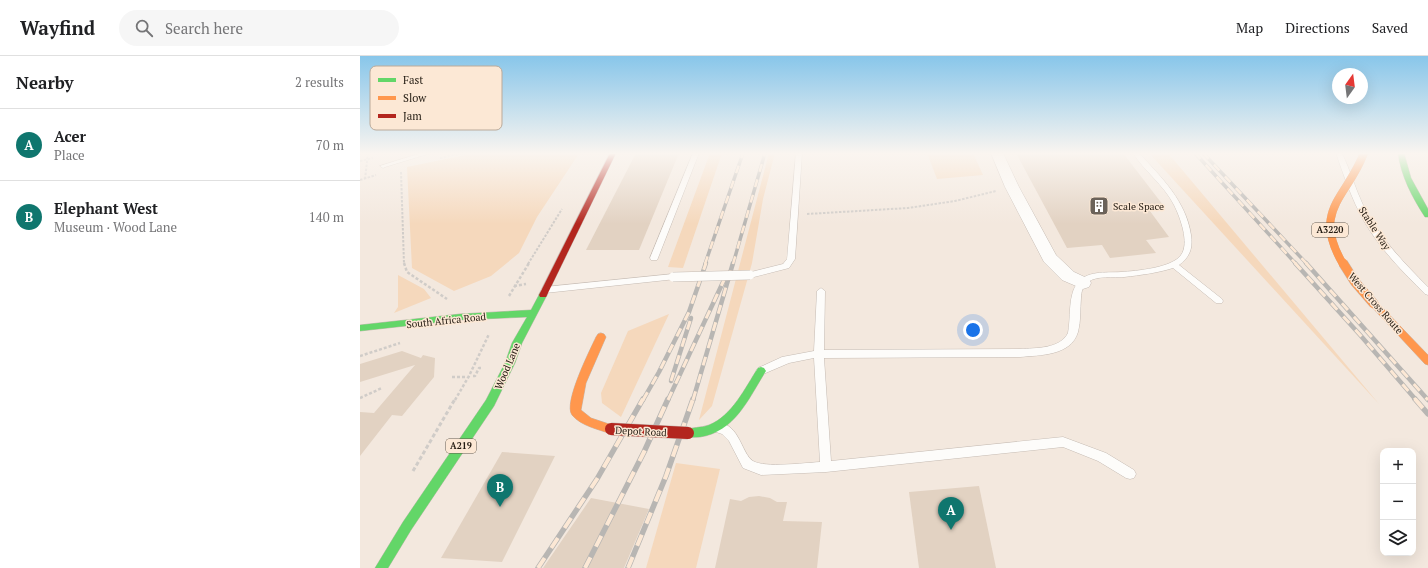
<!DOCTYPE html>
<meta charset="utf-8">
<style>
:root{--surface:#fff;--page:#f6f6f6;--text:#202124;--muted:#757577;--line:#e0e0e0;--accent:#0f766e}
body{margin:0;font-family:"PT Serif",serif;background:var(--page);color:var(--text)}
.controls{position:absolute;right:12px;bottom:12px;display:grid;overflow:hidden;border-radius:8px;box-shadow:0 4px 16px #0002}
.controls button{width:36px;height:36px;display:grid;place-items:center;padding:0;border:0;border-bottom:1px solid var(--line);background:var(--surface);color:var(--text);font:20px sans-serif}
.compass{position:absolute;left:972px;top:12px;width:36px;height:36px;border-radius:50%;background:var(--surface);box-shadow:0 4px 16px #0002;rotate:14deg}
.you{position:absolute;left:613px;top:274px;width:14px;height:14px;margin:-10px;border:3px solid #fff;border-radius:50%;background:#1a73e8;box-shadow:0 0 0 6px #1a73e833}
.badge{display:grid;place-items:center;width:26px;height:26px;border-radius:50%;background:var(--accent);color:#fff;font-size:13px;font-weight:700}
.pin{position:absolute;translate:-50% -33px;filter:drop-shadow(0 1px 2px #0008)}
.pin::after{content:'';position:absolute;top:21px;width:14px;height:12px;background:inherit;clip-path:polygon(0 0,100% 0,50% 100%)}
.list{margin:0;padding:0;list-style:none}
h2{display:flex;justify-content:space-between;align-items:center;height:52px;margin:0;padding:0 16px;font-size:17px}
h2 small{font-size:13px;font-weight:400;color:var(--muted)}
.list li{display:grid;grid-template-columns:26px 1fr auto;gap:12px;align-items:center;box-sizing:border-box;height:72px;padding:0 16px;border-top:1px solid var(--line)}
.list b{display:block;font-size:15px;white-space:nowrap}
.list p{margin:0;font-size:13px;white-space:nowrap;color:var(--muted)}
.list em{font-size:13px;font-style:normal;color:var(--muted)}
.icon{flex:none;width:22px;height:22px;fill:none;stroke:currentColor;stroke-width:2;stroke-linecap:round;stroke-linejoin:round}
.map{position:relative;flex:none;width:1068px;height:512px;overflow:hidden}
header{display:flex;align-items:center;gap:24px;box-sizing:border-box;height:56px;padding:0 20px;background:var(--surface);border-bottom:1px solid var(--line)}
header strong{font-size:19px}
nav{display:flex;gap:22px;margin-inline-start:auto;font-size:14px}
.search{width:280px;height:36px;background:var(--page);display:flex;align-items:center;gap:10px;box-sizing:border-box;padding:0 14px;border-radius:22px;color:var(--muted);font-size:15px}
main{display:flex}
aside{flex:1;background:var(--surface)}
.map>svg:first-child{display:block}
</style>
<header>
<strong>Wayfind</strong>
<div class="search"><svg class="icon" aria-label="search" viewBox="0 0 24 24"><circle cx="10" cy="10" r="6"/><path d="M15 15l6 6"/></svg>Search here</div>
<nav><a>Map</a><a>Directions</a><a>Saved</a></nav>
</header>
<main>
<aside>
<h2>Nearby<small>2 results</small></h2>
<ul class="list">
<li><span class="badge">A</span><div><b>Acer</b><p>Place</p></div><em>70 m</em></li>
<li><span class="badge">B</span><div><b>Elephant West</b><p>Museum · Wood Lane</p></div><em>140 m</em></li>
</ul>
</aside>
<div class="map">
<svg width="1068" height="512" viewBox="0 0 1068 512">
<rect width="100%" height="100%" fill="#f3e8de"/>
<g fill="#f5d8bc">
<path d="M167 97H217L218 99 177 161 159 197 131 220 94 235 52 212 47 111 110 98 156 99Z"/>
<path d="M350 97H362L323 212 308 211Z"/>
<path d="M409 97H415L403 143 392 207 352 350 339 364Z"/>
<path d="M567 97H613L623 119 577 123Z"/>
<path d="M789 97H808L1019 348Z"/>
<path d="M38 219 64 233 71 242 34 257 38 251Z"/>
<path d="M309 258 261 361 242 347 241 337 268 275Z"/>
<path d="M316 407 360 413 336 512H286Z"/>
</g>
<g fill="#e2d2c2">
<path d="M276 97H319L279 194H226Z"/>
<path d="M656 97H763L803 149 787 151 809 181 786 184 796 197 750 202 742 189 707 192Z"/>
<path d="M42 295 61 302 63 299 75 302 74 321 42 360 32 359 0 400V356L14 357 55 309 0 326V308Z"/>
<path d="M142 396 195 400 142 506 81 502Z"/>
<path d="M619 430 636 512H559L549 436Z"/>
<path d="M399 440 410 442 417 446H427L423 465 462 466 457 512H355L370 443 381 445 389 441Z"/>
<path d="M231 442 289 453 264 512H183Z"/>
</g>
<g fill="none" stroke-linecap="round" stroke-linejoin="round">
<defs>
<g id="lane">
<path d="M61 97H71L25 111 23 112 20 110Z"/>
<path d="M333 97H339L298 202 297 204H291L290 202Z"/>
<path d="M436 97H442L435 203 429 212 390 222 387 221 386 219 387 217 423 208 427 203Z"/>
<path d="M773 97H779C802 122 826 145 831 179 833 192 830 201 819 209L862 243 863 245 862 247H856L813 212C797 217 781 219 764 221 754 222 737 219 728 226 723 230 721 236 721 242 720 253 721 265 718 276 711 300 680 299 660 301L464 302 471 405 703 381 746 397 774 414 776 418 774 422 770 423 766 422 738 405 703 391 466 416 401 419 383 412 369 385 362 378 353 375 352 372 353 369C378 360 381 398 393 405 405 412 444 407 460 406L454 302 429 307 401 319 398 318 396 315 398 312 422 301 454 295 457 235 461 232 465 235 464 294 660 293C676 292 700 293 708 277 711 262 708 242 716 229 725 214 746 217 761 216 776 215 812 212 821 199 830 187 820 161 814 149 804 129 784 115 773 97Z"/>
<path d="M976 97H982C990 114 995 132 1003 149 1019 181 1043 206 1068 231V239L1065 238C1043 216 1020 193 1004 165 992 144 984 120 976 97Z"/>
<path d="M313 218 316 219 317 221 316 223 185 237 181 234 185 231Z"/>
</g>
<path id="street" d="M631 97H643L659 131 696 199 714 216 729 223 731 227 729 231 723 233 702 224 684 206 645 131Z"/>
<g id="fast">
<path d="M1038 97H1044L1051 122 1068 153V161H1065C1052 141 1041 120 1038 97Z"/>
<path d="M183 236 187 239 162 287 155 307 134 350 51 474 28 512H15L43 466 126 344 145 307 152 287 167 261 100 264 0 275V269L100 258 171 254 180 237Z"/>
<path d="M401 311 404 312 406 315 404 318C388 344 374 376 340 381 334 381 329 382 324 380L323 377 324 374C332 371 341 372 349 369 372 360 385 332 398 312Z"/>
</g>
<g id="slow">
<path d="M1014 245 1017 246 1068 299V309L1065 308 1011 250 1010 248Z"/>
<path d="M241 277 244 278 246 281 226 327 221 354 231 362 255 370 256 373 255 376 251 378C238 373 221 370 212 359 203 347 230 294 236 281L238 278Z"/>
</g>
<path id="jam" d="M250 97H256L187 239 186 241H180L179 239Z"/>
</defs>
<use href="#lane" stroke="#c5bbb3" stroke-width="1"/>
<use href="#street" stroke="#c5bbb3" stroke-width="1"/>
<use href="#fast" stroke="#c5bbb3" stroke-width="1"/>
<use href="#slow" stroke="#c5bbb3" stroke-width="1"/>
<use href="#jam" stroke="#c5bbb3" stroke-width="1"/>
<g stroke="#d0ccc8" stroke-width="2" stroke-dasharray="2.5 1.5" stroke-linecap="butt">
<path d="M149 97H154"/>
<path d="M80 102 103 97"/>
<path d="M0 105 13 102"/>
<path d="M41 116 44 208"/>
<path d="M5 123 8 97"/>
<path d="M0 124 16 119"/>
<path d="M447 158 548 152 595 145 636 135"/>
<path d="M168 208 202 153"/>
</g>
<g stroke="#d0ccc8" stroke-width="2.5" stroke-dasharray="3 2" stroke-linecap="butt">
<path d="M44 207 47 216 87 243"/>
<path d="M154 230 166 228"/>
<path d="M149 240 169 207"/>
<path d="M0 300 40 287"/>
<path d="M113 320H115L119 312H121"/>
<path d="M92 321H105"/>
<path d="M0 342 22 332"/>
<path d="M95 344 109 320 129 278"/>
</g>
<path stroke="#d0ccc8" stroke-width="3" stroke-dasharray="4 2.5" stroke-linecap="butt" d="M53 415 95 343"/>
<use href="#lane" fill="#fdfcfa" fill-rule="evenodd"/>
<use href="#street" fill="#fdfcfa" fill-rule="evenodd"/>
<use href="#fast" fill="#63d668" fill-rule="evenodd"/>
<use href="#slow" fill="#ff974d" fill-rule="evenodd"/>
<use href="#jam" fill="#b3261e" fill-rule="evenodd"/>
<defs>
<g id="rail-far2">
<path d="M835 97 936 208"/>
<path d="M843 97 947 208"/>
<path d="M345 208 383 97"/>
<path d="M373 208 405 97"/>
</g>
<g id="rail-far1">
<path d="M935 207 1001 280 1056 344"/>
<path d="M946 207 1068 344"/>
<path d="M311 325 331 262"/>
<path d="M283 344 299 316 329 256 346 207"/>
<path d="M308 344 364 224"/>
<path d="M333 344 373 207"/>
</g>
<g id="rail">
<path d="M1055 343 1068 358"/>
<path d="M178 512 237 423 283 343"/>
<path d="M225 512 284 396 308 343"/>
<path d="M268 512 306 420 333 343"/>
</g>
</defs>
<use href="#rail-far2" stroke="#b8b6b3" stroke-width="3.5"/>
<use href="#rail-far1" stroke="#b8b6b3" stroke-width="4.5"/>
<use href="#rail" stroke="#b8b6b3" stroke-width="5.5"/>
<use href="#rail-far2" stroke="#fce8d5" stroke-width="2.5" stroke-dasharray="8" stroke-linecap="butt"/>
<use href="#rail-far1" stroke="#fce8d5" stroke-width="3" stroke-dasharray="9" stroke-linecap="butt"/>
<use href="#rail" stroke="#fce8d5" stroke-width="4" stroke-dasharray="12" stroke-linecap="butt"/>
<defs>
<path id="lane-bridge" d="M313 221 390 219"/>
<path id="slow-bridge-far1" d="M983 208C951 154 987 142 1004 97"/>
<path id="slow-bridge" d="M983 207 995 226 1014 248"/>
<path id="jam-bridge" d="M251 373 328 377"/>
</defs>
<use href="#lane-bridge" stroke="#c5bbb3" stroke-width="10" stroke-linecap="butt"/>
<use href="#slow-bridge-far1" stroke="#c5bbb3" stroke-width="8" stroke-linecap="butt"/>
<use href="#slow-bridge" stroke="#c5bbb3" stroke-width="10" stroke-linecap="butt"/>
<use href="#jam-bridge" stroke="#c5bbb3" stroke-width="13" stroke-linecap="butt"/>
<use href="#lane-bridge" stroke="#fdfcfa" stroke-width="9"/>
<use href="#slow-bridge-far1" stroke="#ff974d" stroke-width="8"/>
<use href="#slow-bridge" stroke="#ff974d" stroke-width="9"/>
<use href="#jam-bridge" stroke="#b3261e" stroke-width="12"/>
</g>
<linearGradient id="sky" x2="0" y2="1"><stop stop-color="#88c6ea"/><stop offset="0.58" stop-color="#faf5f0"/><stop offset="1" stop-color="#faf5f0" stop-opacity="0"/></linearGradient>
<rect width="1068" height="168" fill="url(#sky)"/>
<defs>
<symbol id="building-square" viewBox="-11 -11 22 22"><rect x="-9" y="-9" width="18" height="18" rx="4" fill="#6b6259" stroke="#fce8d5"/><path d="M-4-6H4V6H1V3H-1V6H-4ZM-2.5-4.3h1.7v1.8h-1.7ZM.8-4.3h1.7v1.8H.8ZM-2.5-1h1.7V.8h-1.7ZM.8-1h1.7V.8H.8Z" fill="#fff"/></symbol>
</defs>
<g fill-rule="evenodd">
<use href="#building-square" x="728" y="139" width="22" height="22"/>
</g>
<g text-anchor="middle" stroke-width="3" stroke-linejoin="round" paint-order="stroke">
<g fill="#fce8d5" stroke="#63584c" stroke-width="1">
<rect x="952" y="167" width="36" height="14" rx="3"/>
<rect x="86" y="383" width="30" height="14" rx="3"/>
</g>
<g font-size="9" font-weight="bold" fill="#221a11">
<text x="970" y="177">A3220</text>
<text x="101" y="393">A219</text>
</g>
<g font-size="10" fill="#221a11" stroke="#fce8d5" text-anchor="start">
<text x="753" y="154">Scale Space</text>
</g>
<g font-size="10" fill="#221a11" stroke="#fce8d5">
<text transform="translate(1015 172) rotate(57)" y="4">Stable Way</text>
<text transform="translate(1016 247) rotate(49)" y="4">West Cross Route</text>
<text transform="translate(86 264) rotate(-6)" y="4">South Africa Road</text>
<text transform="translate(147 310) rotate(-67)" y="4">Wood Lane</text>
<text transform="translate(281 375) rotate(3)" y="4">Depot Road</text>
</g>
</g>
<rect x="10" y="10" width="132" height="64" rx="6" fill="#fce8d5" stroke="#bbaa9a" stroke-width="1"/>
<rect x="18" y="22" width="18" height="4" fill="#63d668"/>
<rect x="18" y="40" width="18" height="4" fill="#ff974d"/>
<rect x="18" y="58" width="18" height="4" fill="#b3261e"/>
<g font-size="11" fill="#221a11">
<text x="43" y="28">Fast</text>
<text x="43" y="46">Slow</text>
<text x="43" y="64">Jam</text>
</g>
</svg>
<div class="controls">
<button>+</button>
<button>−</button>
<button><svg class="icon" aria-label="layers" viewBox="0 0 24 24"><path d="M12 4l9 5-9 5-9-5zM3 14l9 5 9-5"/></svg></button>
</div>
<svg class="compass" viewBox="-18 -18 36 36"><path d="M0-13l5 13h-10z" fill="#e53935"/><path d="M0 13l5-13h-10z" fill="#757577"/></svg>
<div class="you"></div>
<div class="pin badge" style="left:591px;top:474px">A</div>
<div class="pin badge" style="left:140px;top:451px">B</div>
</div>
</main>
